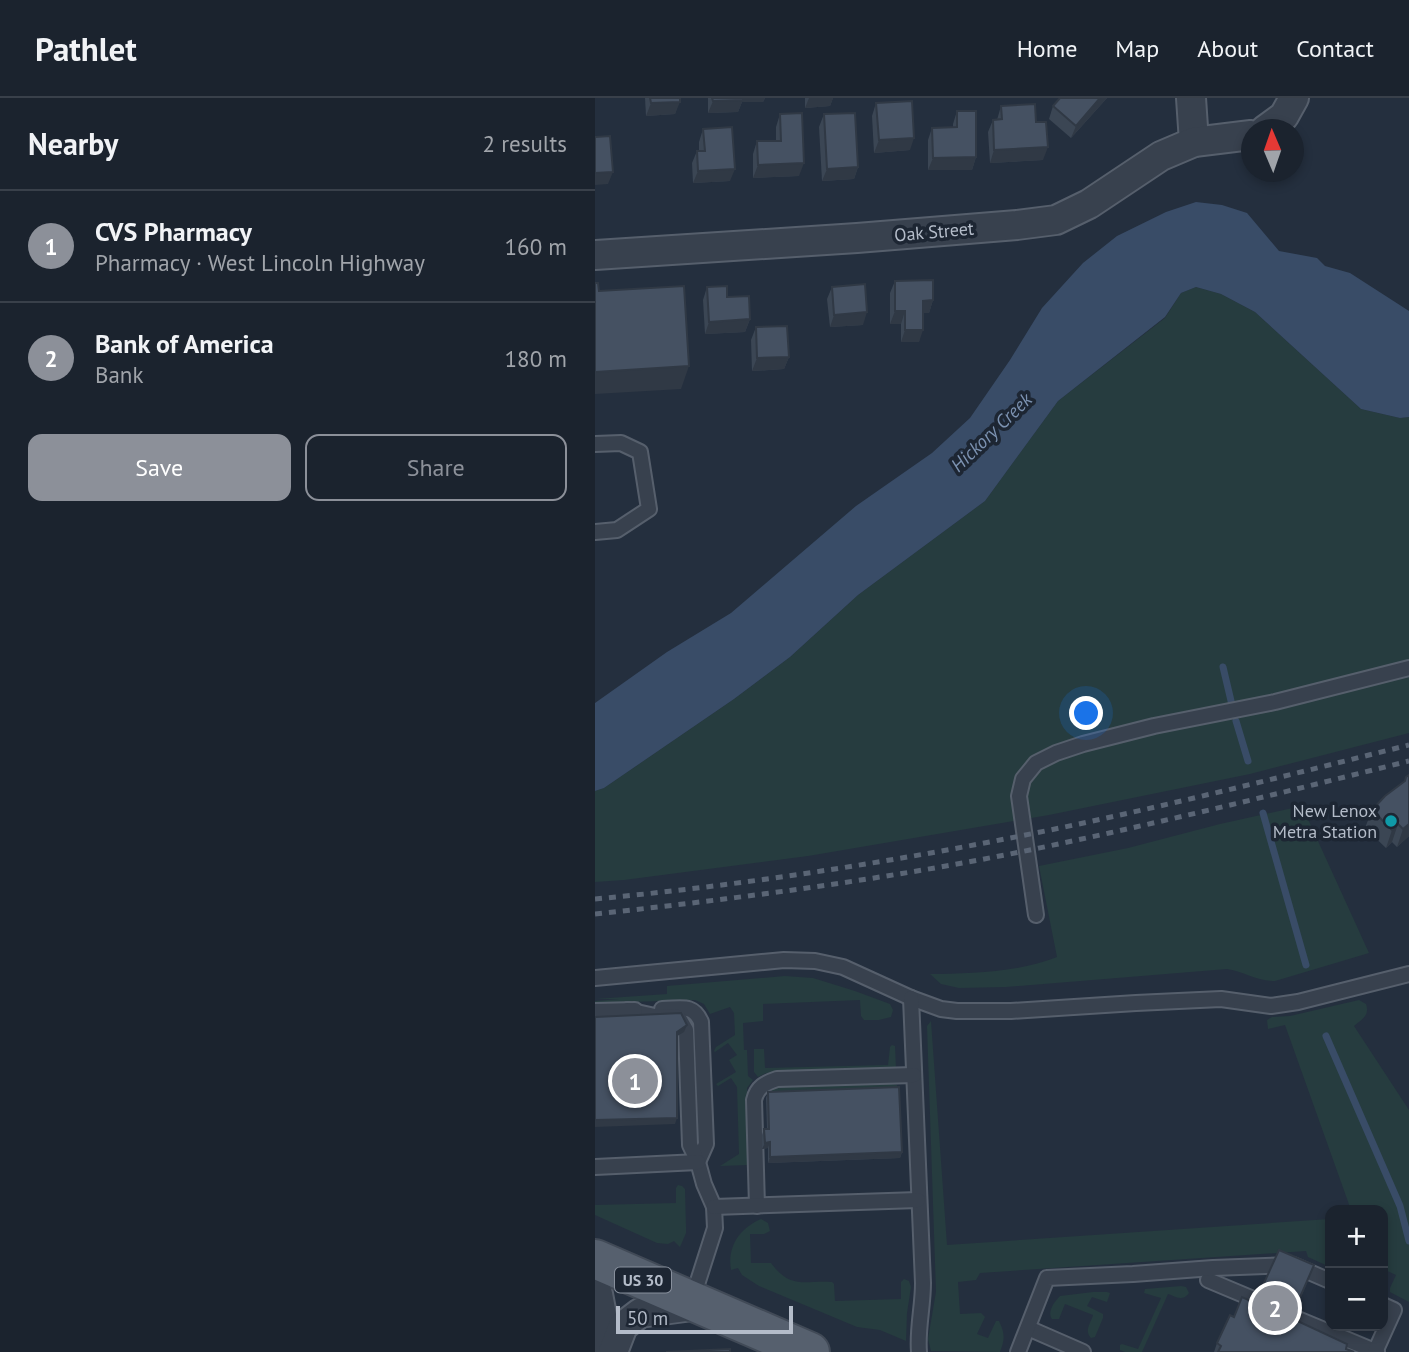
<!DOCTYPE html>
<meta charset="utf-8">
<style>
:root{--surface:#1b232e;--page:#242b36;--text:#f1f3f6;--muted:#a0a4aa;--line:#39404a;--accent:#8c9099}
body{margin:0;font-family:"PT Sans",sans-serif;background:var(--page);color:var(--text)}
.controls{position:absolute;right:21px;bottom:21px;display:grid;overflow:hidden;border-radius:14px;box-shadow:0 4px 10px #0003}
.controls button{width:63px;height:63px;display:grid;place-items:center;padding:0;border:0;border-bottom:2px solid var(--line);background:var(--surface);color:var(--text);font:35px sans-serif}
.compass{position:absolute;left:646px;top:21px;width:63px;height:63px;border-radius:50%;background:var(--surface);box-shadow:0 4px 10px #0003;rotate:358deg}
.scale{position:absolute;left:21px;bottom:18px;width:177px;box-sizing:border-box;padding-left:7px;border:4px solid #b4bcc9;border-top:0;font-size:19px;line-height:24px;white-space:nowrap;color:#b4bcc9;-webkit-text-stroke:5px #1d2633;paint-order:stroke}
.you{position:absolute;left:492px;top:616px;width:24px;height:24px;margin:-18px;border:5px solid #fff;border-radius:50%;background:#1a73e8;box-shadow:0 0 0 10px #1a73e833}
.badge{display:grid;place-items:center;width:46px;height:46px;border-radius:50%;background:var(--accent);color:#fff;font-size:23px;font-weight:700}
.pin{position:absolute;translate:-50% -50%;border:4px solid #fff;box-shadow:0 2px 7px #0006}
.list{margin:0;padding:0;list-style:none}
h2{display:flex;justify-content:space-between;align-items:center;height:91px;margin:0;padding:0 28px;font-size:30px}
h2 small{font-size:23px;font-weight:400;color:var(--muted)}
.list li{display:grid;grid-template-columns:46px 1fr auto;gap:21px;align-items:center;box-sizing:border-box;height:112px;padding:0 28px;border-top:2px solid var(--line)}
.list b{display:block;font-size:26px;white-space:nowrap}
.list p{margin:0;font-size:23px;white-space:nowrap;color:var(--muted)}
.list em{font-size:23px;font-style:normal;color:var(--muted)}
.actions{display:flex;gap:14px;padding:21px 28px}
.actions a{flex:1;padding:16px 0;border:2px solid var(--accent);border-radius:14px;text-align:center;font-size:24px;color:var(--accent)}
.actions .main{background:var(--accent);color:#fff}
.map{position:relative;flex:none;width:814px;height:1254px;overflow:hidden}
header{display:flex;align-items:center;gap:42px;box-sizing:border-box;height:98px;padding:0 35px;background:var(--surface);border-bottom:2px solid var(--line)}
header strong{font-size:33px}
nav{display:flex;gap:38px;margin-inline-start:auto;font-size:24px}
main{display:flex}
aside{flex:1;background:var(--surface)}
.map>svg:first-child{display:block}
</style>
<header>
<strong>Pathlet</strong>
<nav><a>Home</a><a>Map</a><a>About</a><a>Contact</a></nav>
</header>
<main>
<aside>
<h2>Nearby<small>2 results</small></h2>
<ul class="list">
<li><span class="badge">1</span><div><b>CVS Pharmacy</b><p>Pharmacy · West Lincoln Highway</p></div><em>160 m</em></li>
<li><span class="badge">2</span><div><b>Bank of America</b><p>Bank</p></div><em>180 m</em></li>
</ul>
<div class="actions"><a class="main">Save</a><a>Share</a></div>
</aside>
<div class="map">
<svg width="814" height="1254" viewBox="0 0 814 1254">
<rect width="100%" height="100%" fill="#242f3e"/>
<g fill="#263c3f">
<path d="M601 189 626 196 660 214 766 311 805 320 814 319V635L655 676 454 717 213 758 29 782 0 784V693L9 690 139 601 195 559 263 497 390 403 463 303 570 220 586 195Z"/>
<path d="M707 708 774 855 680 883C660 883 651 874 632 871L411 889 364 890 346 886 335 876C375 876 425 874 462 859L444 768 533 750 625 726Z"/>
<path d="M190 878 218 880 260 893 295 906 298 912 296 919 284 922H269L266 918 265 902 168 906V923L148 925 149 952H152L153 978 158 982 152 990 153 1067 125 1068 144 1056 142 989 136 980 123 988 121 986 141 974 134 962 142 957 133 945 120 954 119 953 121 949 140 937 139 915 135 909 115 916 109 906 100 902 0 905V903L24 901H0L72 896V888Z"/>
<path d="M764 902 771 906C775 918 767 921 759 928L814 1012V1204L795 1194V1190L801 1177 788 1171V1112H756L690 927 673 931 672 922 677 919 695 918Z"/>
<path d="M336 923 352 1147 735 1121V1169L713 1159 711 1153 385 1175 381 1182 363 1184 365 1216 386 1215 390 1219 382 1236 393 1240 401 1223H404C410 1235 410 1241 405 1254L336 1253 333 1241 341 1194 332 928Z"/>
<path d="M297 947 300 948 301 970 298 971 171 975 163 979 159 974V951H169L170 970 293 967 295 949Z"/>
<path d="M293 985 302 987V991L180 995 175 991 185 988Z"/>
<path d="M83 1087 87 1088 90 1091 91 1129V1135L85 1149 79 1143 73 1146 62 1145 0 1117V1107L81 1105V1090Z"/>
<path d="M166 1121 173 1125 175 1133 169 1136H155L156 1165H176C196 1192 209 1182 237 1184L239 1186 240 1203 306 1201V1184L309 1181 314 1183 316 1189 312 1215 311 1243 285 1232 262 1229 164 1188 147 1177 143 1170 136 1172C132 1148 145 1130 166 1121Z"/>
<path d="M586 1188 591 1189 594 1195C587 1204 582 1199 573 1196L547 1254H530L525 1252V1247L527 1246 543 1251 566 1200 549 1195 550 1191Z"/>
<path d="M498 1194H512L515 1195 512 1204 497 1199 492 1208 508 1216V1220L500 1239 496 1240C489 1232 496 1225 498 1217L470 1206 464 1221H457C452 1214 459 1204 465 1198Z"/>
</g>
<path fill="#394c67" d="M601 104 627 107 652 115 684 153 722 160 730 168 755 175 814 213V319L805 320 766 311 660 214 626 196 601 189 586 195 570 219 463 303 390 403 263 497 195 559 139 601 9 690 0 693V605L72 554 136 515 261 408 337 355 375 320 415 262 447 210 488 165 522 138 571 114Z"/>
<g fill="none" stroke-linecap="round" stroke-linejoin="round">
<g stroke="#394c67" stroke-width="7">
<path d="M628 569 637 607"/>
<path d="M641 623 653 663"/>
<path d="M668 715 711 867"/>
<path d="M731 938 805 1108 814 1143"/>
</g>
<defs>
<g id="lane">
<path d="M0 346 26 345 45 354 54 411 22 432 0 434"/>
<path d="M441 817 424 698 428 681 441 665 461 655 488 646 559 628 680 604 814 570"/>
<path d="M0 880 189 862 220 863 248 869 316 900 346 911 362 913H416L541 905 626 901 676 908 703 904 814 876"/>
<path d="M316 900 328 1185C328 1209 322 1231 324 1254"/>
<path d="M67 911C85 911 98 905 106 924L111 1046 103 1064"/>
<path d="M33 912 64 919 80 918 84 920 91 932 95 1047 103 1064 109 1086 119 1109 120 1130 97 1202"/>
<path d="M0 913 40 912"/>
<path d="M0 1069 103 1064"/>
<path d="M162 1108 159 1002C162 989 170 985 182 981L319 977"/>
<path d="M119 1109 323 1102"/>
<path d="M613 1182 663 1203"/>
<path d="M698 1219 782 1254"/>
<path d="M433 1230 488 1254"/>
<path d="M423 1254 452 1180 538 1176 618 1170 698 1167 735 1183"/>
<path d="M780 1254 799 1212 788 1207"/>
</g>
<g id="street">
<path d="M596 0 599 44"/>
<path d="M670 32 689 18 699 0"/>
<path d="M0 157 262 140 422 127 461 122 494 106 566 58 599 44 656 37"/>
<path d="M0 1191 3 1196 14 1254"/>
<path d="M18 1254 28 1228 45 1215 105 1207"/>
</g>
<path id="primary" d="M0 1161 215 1254"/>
</defs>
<use href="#lane" stroke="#565f6c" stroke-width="18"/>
<use href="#street" stroke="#565f6c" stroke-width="32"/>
<use href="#primary" stroke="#414a57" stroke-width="42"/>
<use href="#lane" stroke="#38414e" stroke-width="14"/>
<use href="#street" stroke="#38414e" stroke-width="28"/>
<use href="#primary" stroke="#56606e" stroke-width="38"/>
<g stroke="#5a6575" stroke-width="5" stroke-dasharray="7 7" stroke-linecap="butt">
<path d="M0 801C139 788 278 767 415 740 549 714 682 680 814 647"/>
<path d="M0 816C139 801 278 783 415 756 549 729 682 696 814 663"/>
</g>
</g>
<g fill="#3b4654">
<path d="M50 0H85L80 16 51 18Z"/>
<path d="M113 0H170L168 4H147L143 14 113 15Z"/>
<path d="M210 0H238L235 8 210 10Z"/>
<path d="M465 0H512L476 40 454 21 458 8Z"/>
<path d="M281 5 315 52 279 55 277 18Z"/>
<path d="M406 8 441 24 448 62 395 65 393 34 398 22H402Z"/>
<path d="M362 13 381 59 377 72H333V42L337 30 358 29V26Z"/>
<path d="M185 16 204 78 158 80V56L162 43H181V29Z"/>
<path d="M229 16 263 69 259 81 227 83 224 29Z"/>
<path d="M108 31 135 83 98 85 97 65 102 53H104V44Z"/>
<path d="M300 183 338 202 334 215H328L324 244H306V226H295V195Z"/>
<path d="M112 189 132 199 155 221 150 234 110 236 108 202Z"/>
<path d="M237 189 268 227 235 229 232 201Z"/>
<path d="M161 229 194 259 189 271 157 273 156 242Z"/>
<path d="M814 677V738L802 749 797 744 791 750 770 730 777 712 810 683Z"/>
<path d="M173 994 307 1054 305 1060 173 1065V1050L167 1051V1037L169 1031H172L171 1000Z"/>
<path d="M719 1167 697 1221 751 1251 759 1254H619L622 1245 639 1219Z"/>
</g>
<g fill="#303945">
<path d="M147 0H170L168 4H147L143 14 113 15 118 3Z"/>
<path d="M214 0H238L235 8 210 10Z"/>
<path d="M505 0H512L476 40 481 28Z"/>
<path d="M85 4 80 16 51 18 56 5Z"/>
<path d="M319 40 315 52 279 55 284 42Z"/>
<path d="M453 49 448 62 395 65 399 52Z"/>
<path d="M381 59 377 72H333L338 60Z"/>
<path d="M209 65 204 78 158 80 163 67Z"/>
<path d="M263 69 259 81 227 83 232 71Z"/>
<path d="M140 71 135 83 98 85 103 73Z"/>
<path d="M18 74 13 86 0 87V75Z"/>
<path d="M338 202 334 215H324L328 203Z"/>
<path d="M300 213H310L306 226H295Z"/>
<path d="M272 214 268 227 235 229 239 217Z"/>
<path d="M155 221 150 234 110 236 114 224Z"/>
<path d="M310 232H328L324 244H306Z"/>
<path d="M194 259 189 271 157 273 162 260Z"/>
<path d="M94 268 86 291 0 296V274Z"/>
<path d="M803 726 797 744 791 750 797 732Z"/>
<path d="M814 726V738L802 749 808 731Z"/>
<path d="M92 927 89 934 79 940 82 934Z"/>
<path d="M82 1020 80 1026 0 1029V1022Z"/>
<path d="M175 1044 173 1050 167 1051 170 1045Z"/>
<path d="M307 1054 305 1060 173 1065 175 1059Z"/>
<path d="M719 1167 712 1185 689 1238 696 1220Z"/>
</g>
<g fill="#455162" stroke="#303945" stroke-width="2">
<path d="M55 0H85V4L56 5Z"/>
<path d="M117 0H148V2L118 3Z"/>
<path d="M465 0H505L481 28 458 8Z"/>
<path d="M317 3 319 40 284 42 281 5Z"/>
<path d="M440 6 441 24H451L453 49 399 52 398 22 407 21 406 8Z"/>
<path d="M362 13H381V59L338 60 337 30 362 29Z"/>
<path d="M207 15 209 65 163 67 162 43H186L185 16Z"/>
<path d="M260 15 263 69 232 71 229 16Z"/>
<path d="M137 29 140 71 103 73 102 53H110L108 31Z"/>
<path d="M15 38 18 74 0 75V39Z"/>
<path d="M338 182V202L328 203V232H310V213H300V183Z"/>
<path d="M0 185H3L4 193 89 188 94 268 0 274Z"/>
<path d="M270 186 272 214 239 217 237 189Z"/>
<path d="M132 188V199L154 198 155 221 114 224 112 189Z"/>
<path d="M192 228 194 259 162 260 161 229Z"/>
<path d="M814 677V726L808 731 803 726 797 732 777 712 790 698 810 683 811 679Z"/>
<path d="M86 915 92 927 82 934V1020L0 1022V919Z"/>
<path d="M304 989 307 1054 175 1059V1044L170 1045 169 1031H174L173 994Z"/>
<path d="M684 1152 719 1167 696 1220 752 1246 751 1251 759 1254H623L626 1248 622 1245 635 1217 639 1219 647 1199 660 1205Z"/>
<path d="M135 1251V1254H71Z"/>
</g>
<circle fill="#0f9aa8" stroke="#1d2633" stroke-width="2.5" cx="796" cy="723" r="7"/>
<g text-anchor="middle" stroke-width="7" stroke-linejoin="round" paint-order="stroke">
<rect fill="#1d2633" stroke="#878f9c" stroke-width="2" x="20" y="1169.5" width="56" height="25" rx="5"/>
<g font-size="16" font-weight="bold" fill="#b4bcc9">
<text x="48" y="1188">US 30</text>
</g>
<g font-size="18" fill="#b4bcc9" stroke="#1d2633">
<text transform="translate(339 134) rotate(-5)" y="6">Oak Street</text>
</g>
<g font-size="18" fill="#b4bcc9" stroke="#1d2633" text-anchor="end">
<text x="782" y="719">New Lenox<tspan x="782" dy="21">Metra Station</tspan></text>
</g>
<g font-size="19" font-style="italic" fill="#7c92b1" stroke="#1d2633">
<text transform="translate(396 334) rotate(-44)" y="7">Hickory Creek</text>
</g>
</g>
</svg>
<div class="controls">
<button>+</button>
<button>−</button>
</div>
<svg class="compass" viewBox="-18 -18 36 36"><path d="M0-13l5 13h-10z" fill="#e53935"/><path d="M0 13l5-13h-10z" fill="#a0a4aa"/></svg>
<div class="scale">50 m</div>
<div class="you"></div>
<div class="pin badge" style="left:40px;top:983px">1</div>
<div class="pin badge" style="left:680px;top:1210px">2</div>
</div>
</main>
